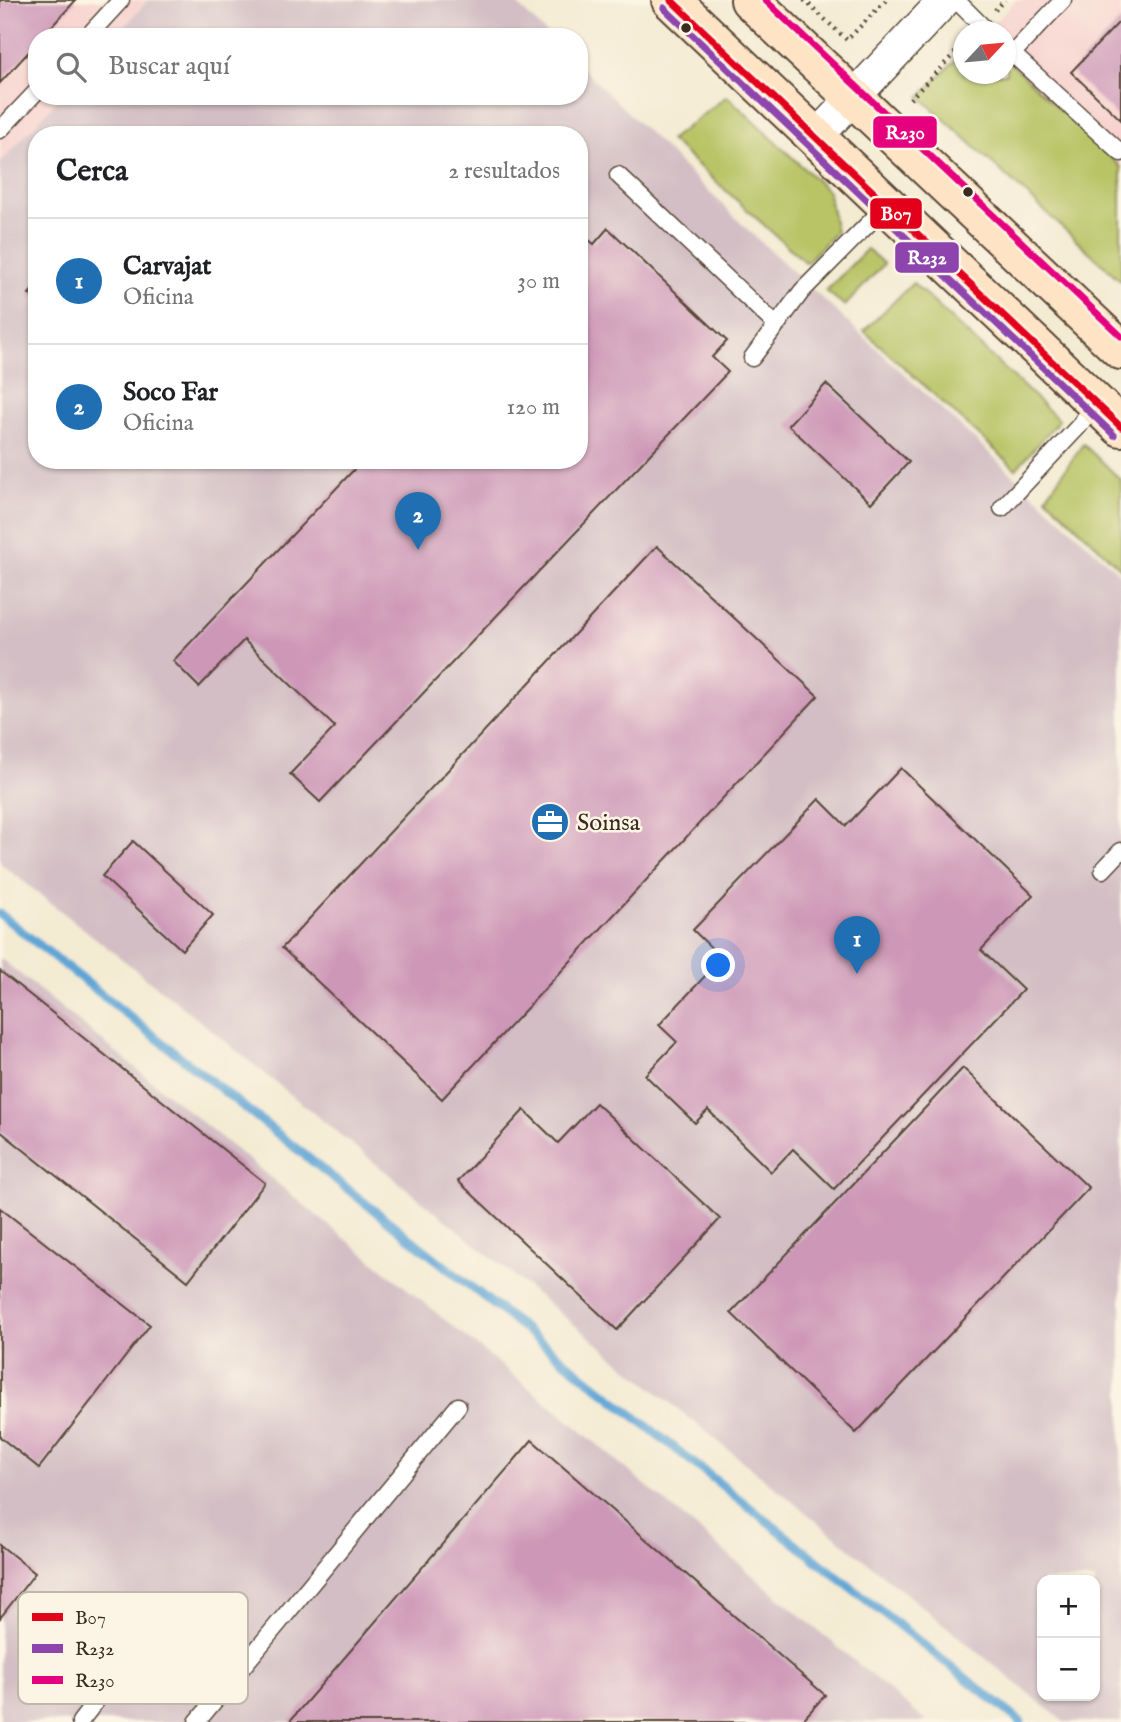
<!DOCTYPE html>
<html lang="es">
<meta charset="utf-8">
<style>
:root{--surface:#fff;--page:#f2f2f2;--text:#202124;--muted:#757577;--line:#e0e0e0;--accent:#1f6fb2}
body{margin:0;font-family:"IM FELL English",serif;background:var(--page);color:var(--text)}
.controls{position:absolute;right:21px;bottom:21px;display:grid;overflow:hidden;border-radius:14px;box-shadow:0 2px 5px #0004}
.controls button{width:63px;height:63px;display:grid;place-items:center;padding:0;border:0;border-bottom:2px solid var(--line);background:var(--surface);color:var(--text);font:35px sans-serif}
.compass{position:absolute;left:953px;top:21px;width:63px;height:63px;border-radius:50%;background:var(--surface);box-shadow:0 2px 5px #0004;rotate:64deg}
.you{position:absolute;left:719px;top:966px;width:24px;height:24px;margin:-18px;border:5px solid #fff;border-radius:50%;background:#1a73e8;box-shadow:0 0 0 10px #1a73e833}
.badge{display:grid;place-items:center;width:46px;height:46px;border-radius:50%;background:var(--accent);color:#fff;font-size:23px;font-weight:700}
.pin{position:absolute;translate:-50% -58px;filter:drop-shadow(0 2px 4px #0008)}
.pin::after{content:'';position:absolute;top:37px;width:24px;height:21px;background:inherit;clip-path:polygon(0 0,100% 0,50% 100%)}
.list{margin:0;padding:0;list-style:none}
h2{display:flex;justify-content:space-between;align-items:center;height:91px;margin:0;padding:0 28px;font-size:30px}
h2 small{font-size:23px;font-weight:400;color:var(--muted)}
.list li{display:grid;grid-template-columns:46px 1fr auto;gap:21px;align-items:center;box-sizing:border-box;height:126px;padding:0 28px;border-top:2px solid var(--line)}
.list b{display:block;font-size:26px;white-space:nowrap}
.list p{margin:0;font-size:23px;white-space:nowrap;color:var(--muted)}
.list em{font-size:23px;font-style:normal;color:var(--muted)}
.icon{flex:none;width:38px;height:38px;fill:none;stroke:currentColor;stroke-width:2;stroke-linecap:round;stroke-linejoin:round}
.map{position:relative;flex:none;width:1121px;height:1722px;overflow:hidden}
.search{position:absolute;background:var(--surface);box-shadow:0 2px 5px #0004;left:28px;top:28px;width:560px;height:77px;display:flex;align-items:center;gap:18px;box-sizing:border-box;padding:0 24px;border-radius:28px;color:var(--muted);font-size:26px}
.panel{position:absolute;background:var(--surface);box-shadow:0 2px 5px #0004;left:28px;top:126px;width:560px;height:343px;border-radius:28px}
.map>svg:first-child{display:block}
</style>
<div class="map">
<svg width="1121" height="1722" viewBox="0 0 1121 1722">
<rect width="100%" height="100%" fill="#fcf5e5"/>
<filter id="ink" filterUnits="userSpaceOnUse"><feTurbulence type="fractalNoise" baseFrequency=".0143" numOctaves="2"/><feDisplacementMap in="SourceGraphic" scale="14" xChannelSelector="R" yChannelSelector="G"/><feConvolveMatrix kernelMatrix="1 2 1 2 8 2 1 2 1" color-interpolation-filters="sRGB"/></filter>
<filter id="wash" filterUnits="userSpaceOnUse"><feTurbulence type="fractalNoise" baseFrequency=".00686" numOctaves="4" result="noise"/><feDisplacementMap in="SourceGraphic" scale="28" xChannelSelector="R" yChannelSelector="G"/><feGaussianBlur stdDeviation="1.57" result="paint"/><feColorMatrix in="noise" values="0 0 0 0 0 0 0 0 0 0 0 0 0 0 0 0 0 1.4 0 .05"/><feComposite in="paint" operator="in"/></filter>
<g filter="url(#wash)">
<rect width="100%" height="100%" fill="#f4ebd3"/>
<g fill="#f7d0ce">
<path d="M0 0H148L115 37H37V96H61L0 163Z"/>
<path d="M1016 0H1121V210L1006 74V32L986 31Z"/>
</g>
<g fill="#d2bec4" fill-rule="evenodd">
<path d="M148 0H513L550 37H115Z"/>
<path d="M579 65 746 228 1121 575V1722H1064L179 1004 0 863V163L61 96H579ZM37 135H579V460H37ZM1042 1580H1095V1696H1042Z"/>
<path d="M0 958 561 1414 927 1722H0Z"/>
</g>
<g fill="#b8c466" stroke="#7a7742" stroke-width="2">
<path d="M963 52 964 74H1006V59L1121 167V281L920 97Z"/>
<path d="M727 96 828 191 836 232 806 263 670 140Z"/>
<path d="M867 249 884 264 845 306 826 291Z"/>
<path d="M913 283 1059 420 1016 469 864 331Z"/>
<path d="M1083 444 1121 480V569L1046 497Z"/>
</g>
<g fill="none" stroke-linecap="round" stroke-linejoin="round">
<path stroke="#5ea5d5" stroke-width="9" d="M0 914 1021 1722"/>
</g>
<g id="blocks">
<g fill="#cd97b7">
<path d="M0 0H76L42 37H37V43L0 83Z"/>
<path d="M1121 20V120L1071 72Z"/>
<path d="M608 228 727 341 712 357 728 372 320 802 290 774 335 727 244 640 199 687 173 661 363 460H579V232L594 244Z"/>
<path d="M37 285V301L29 294Z"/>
<path d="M826 384 909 462 871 503 788 425Z"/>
<path d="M657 546 818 696 442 1099 282 948Z"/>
<path d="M901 768 1033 895 981 950 1023 990 834 1189 793 1149 771 1172 708 1110 695 1123 645 1075 677 1042 659 1025 722 958 693 930 819 799 846 826Z"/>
<path d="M133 841 213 915 182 950 102 876Z"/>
<path d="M0 971 265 1183 188 1281 0 1131Z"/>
<path d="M963 1068 1089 1188 856 1433 731 1313Z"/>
<path d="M596 1103 720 1219 617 1330 458 1181 524 1110 558 1143Z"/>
<path d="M0 1208 150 1325 39 1468 0 1437Z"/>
<path d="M532 1440 825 1695 801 1722H289Z"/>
<path d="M0 1545 35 1573 0 1618Z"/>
</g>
</g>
</g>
<g filter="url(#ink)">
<use href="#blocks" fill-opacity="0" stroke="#574739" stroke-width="2"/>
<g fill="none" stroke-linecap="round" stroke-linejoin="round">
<defs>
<g id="service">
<path d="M956 0 988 32"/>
<path d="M87 37 121 0"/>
<path d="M1006 48 1121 153"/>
<path d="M1012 54 1063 0"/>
<path d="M0 130 37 91"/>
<path d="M618 175 775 324"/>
<path d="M752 358 802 291 887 205"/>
<path d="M1002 508 1079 426 1095 403"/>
<path d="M1103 870 1121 851"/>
<path d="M80 1722 128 1659"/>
<path d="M197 1722 458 1406"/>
</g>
<path id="minor" d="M816 137 945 0"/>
<g id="secondary">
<path d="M671 0 1121 427"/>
<path d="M750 0 1121 350"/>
</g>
</defs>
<use href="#service" stroke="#574739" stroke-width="19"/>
<use href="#minor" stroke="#574739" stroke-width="35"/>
<use href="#secondary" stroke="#574739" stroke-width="42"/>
<g stroke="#574739" stroke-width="4.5" stroke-dasharray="2 5" stroke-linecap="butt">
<path d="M804 0 847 40 886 0"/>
<path d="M995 10 1005 0"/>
<path d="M910 99 964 44"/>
</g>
<use href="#service" stroke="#fff" stroke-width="16"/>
<use href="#minor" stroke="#fff" stroke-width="32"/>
<use href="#secondary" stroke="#fee4c5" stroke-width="38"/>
<defs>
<path id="bus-1" d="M671 0 1121 427"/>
<path id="bus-2" d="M664 8 1114 435"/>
<path id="bus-3" d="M765 0 1121 336"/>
</defs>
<use href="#bus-1" stroke="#fcf5e5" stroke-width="12"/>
<use href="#bus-2" stroke="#fcf5e5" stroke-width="12"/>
<use href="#bus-3" stroke="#fcf5e5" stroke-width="12"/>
<use href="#bus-1" stroke="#e2001a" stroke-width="7"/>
<use href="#bus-2" stroke="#8e44ad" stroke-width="7"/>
<use href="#bus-3" stroke="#e5007d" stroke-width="7"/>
</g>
</g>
<defs>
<symbol id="office-disc" viewBox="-11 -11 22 22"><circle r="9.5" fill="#1f6fb2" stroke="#fcf5e5"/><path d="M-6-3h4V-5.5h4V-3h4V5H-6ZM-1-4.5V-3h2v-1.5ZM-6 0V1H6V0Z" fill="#fff"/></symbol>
</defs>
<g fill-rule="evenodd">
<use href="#office-disc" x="528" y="800" width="44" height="44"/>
</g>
<g fill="#3b2a1e" stroke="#fcf5e5" stroke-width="2.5">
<circle cx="686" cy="28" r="6"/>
<circle cx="968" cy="192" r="6"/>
</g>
<g text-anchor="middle" stroke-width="5" stroke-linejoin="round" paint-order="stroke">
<g font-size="24" fill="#3b2a1e" stroke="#fcf5e5" text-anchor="start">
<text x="577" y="830">Soinsa</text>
</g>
</g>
<rect x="18" y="1592" width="230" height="112" rx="10" fill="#fcf5e5" stroke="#c2b8a9" stroke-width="2"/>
<rect x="32" y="1613" width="31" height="8" fill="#e2001a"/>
<rect x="32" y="1644" width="31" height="9" fill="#8e44ad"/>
<rect x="32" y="1676" width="31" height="8" fill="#e5007d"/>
<g font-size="19" fill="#3b2a1e">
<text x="75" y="1624">B07</text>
<text x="75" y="1655">R232</text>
<text x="75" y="1687">R230</text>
</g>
<g stroke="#fcf5e5" stroke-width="2.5">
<rect x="872" y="115" width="66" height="34" rx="7" fill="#e5007d"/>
<rect x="869" y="197" width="54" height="33" rx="7" fill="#e2001a"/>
<rect x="894" y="241" width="66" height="33" rx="7" fill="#8e44ad"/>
</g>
<g font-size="19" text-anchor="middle" font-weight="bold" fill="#fff">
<text x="905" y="139">R230</text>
<text x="896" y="220">B07</text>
<text x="927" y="264">R232</text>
</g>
</svg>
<div class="controls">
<button>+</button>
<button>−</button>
</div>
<svg class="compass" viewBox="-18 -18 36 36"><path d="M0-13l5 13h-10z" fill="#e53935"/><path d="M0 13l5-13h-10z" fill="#757577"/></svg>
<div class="you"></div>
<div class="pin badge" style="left:857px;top:974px">1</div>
<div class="pin badge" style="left:418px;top:550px">2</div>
<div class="search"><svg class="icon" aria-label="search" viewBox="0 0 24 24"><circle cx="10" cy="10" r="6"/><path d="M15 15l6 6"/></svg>Buscar aquí</div>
<section class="panel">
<h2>Cerca<small>2 resultados</small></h2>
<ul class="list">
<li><span class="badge">1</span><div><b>Carvajat</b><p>Oficina</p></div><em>30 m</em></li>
<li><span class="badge">2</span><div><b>Soco Far</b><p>Oficina</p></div><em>120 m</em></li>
</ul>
</section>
</div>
